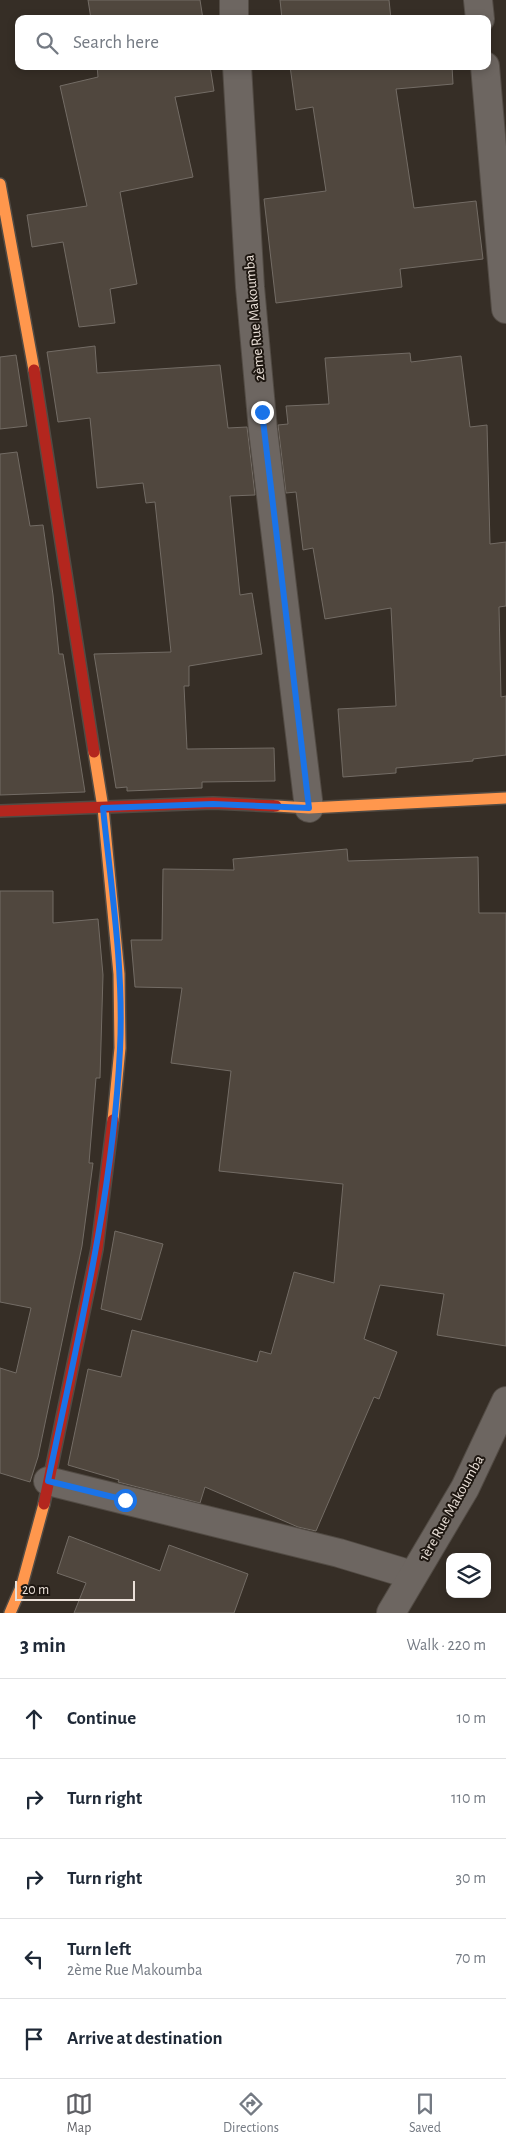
<!DOCTYPE html>
<meta charset="utf-8">
<style>
:root{--surface:#fff;--page:#f2f2f3;--text:#1f2937;--muted:#747a83;--line:#e0e1e3;--accent:#5e5f64}
body{margin:0;font-family:"Alegreya Sans",sans-serif;background:var(--page);color:var(--text)}
.controls{position:absolute;right:15px;bottom:15px;display:grid;overflow:hidden;border-radius:10px;box-shadow:0 2px 8px #0003}
.controls button{width:45px;height:45px;display:grid;place-items:center;padding:0;border:0;border-bottom:1px solid var(--line);background:var(--surface);color:var(--text);font:25px sans-serif}
.scale{position:absolute;left:15px;bottom:12px;width:120px;box-sizing:border-box;padding-left:5px;border:2px solid #eae0d8;border-top:0;font-size:14px;line-height:18px;white-space:nowrap;color:#eae0d8;-webkit-text-stroke:4px #1e1711;paint-order:stroke}
.stop{position:absolute;width:15px;height:15px;margin:-11px;border:4px solid #1a73e8;border-radius:50%;background:#fff}
.stop.end{background:#1a73e8;border-color:#fff;box-shadow:0 1px 5px #0008}
.list{margin:0;padding:0;list-style:none}
h2{display:flex;justify-content:space-between;align-items:center;height:65px;margin:0;padding:0 20px;font-size:21px}
h2 small{font-size:16px;font-weight:400;color:var(--muted)}
.list li{display:grid;grid-template-columns:32px 1fr auto;gap:15px;align-items:center;box-sizing:border-box;height:80px;padding:0 20px;border-top:1px solid var(--line)}
.list b{display:block;font-size:19px;white-space:nowrap}
.list p{margin:0;font-size:16px;white-space:nowrap;color:var(--muted)}
.list em{font-size:16px;font-style:normal;color:var(--muted)}
.icon{flex:none;width:28px;height:28px;fill:none;stroke:currentColor;stroke-width:2;stroke-linecap:round;stroke-linejoin:round}
.map{position:relative;flex:none;width:506px;height:1613px;overflow:hidden}
.search{position:absolute;background:var(--surface);box-shadow:0 2px 8px #0003;left:15px;right:15px;top:15px;height:55px;display:flex;align-items:center;gap:12px;box-sizing:border-box;padding:0 18px;border-radius:10px;color:var(--muted);font-size:19px}
.sheet{height:465px;background:var(--surface)}
nav{display:flex;justify-content:space-around;align-items:center;box-sizing:border-box;height:70px;border-top:1px solid var(--line);background:var(--surface);font-size:14px;color:var(--muted)}
nav a{display:grid;justify-items:center;gap:2px}
nav .on{color:var(--accent)}
.map>svg:first-child{display:block}
</style>
<div class="map">
<svg width="506" height="1613" viewBox="0 0 506 1613">
<rect width="100%" height="100%" fill="#362e26"/>
<g fill="#50473e" stroke="#736c65">
<path d="M88 0H200L203 19H91Z"/>
<path d="M280 0H389L391 19H282Z"/>
<path d="M97 66H210L214 91 175 97 193 177 120 192 137 284 110 289 115 323 79 327 63 242 32 247 27 215 87 206 60 86 98 77Z"/>
<path d="M290 66H452L453 84 396 89 414 208 476 201 483 259 400 269 402 287 276 303 264 199 326 191 313 107 296 110Z"/>
<path d="M95 346 97 373 220 365 228 428 247 427 255 495 230 496 240 595 252 593 262 654 189 666V686H184L187 749 274 748 275 781 202 782V788L127 791V787L116 788 94 654 171 652 155 502 146 503 143 483 97 488 90 418 58 422 47 352Z"/>
<path d="M410 353 411 362 461 356 470 427 487 425 490 544 506 542V606L499 607 501 697 506 696V755L473 759V761L396 768V773L343 777 338 709 396 706 391 608 325 619 313 548 303 550 296 492 286 493 278 425 288 424 286 406 329 404 325 358Z"/>
<path d="M16 355 27 426 0 429V357Z"/>
<path d="M17 452 30 526 43 525 53 595 59 654H63L85 792 0 795V454Z"/>
<path d="M347 849 348 861 478 857 479 913H506V1346L437 1335 444 1294 380 1285 364 1339 397 1352 379 1399 374 1397 316 1531 298 1527 205 1487 200 1503 118 1482 119 1480 68 1465 88 1369 121 1377 132 1330 257 1362 260 1351 271 1354 294 1272 334 1283 343 1184 219 1171 231 1071 171 1063 182 988 135 987 131 940H162L163 869 234 870 233 859Z"/>
<path d="M0 891H53V923L98 919 103 975 100 1078H96L89 1163H93L82 1246 38 1457 30 1482 0 1473V1368L16 1373 31 1308 0 1302Z"/>
<path d="M115 1231 163 1244 141 1320 101 1309Z"/>
<path d="M69 1536 160 1571 169 1545 248 1574 234 1613H74L86 1583 57 1573Z"/>
</g>
<g fill="none" stroke-linecap="round" stroke-linejoin="round">
<defs>
<g id="street">
<path d="M234 0V19"/>
<path d="M478 0 480 19"/>
<path d="M237 66 250 287 263 430 309 808"/>
<path d="M485 66 506 309"/>
<path d="M48 1481 339 1553 412 1575"/>
<path d="M391 1613 465 1488 506 1401"/>
</g>
<g id="slow">
<path d="M0 184 34 370"/>
<path d="M94 752 103 808 119 974 120 1048 113 1120"/>
<path d="M276 806 309 808 506 798"/>
<path d="M10 1613 22 1585 44 1504"/>
</g>
<g id="jam">
<path d="M34 370 94 752"/>
<path d="M0 811 213 803 276 806"/>
<path d="M44 1504 97 1249 113 1120"/>
</g>
</defs>
<use href="#street" stroke="#524b44" stroke-width="30"/>
<use href="#slow" stroke="#524b44" stroke-width="14"/>
<use href="#jam" stroke="#524b44" stroke-width="14"/>
<use href="#street" stroke="#6d6661" stroke-width="28"/>
<use href="#slow" stroke="#ff974d" stroke-width="11"/>
<use href="#jam" stroke="#b3261e" stroke-width="11"/>
</g>
<g fill="none" stroke-linecap="round" stroke-linejoin="round">
<path stroke="#1a73e8" stroke-width="6" d="M125 1500 48 1481C78 1338 113 1195 120 1049 124 969 111 887 103 808L213 804 309 808 262 412"/>
</g>
<g text-anchor="middle" stroke-width="4" stroke-linejoin="round" paint-order="stroke">
<g font-size="15" fill="#eae0d8" stroke="#1e1711">
<text transform="translate(254 318) rotate(-95)" y="5">2ème Rue Makoumba</text>
<text transform="translate(451 1508) rotate(-61)" y="5">1ère Rue Makoumba</text>
</g>
</g>
</svg>
<div class="controls">
<button><svg class="icon" aria-label="layers" viewBox="0 0 24 24"><path d="M12 4l9 5-9 5-9-5zM3 14l9 5 9-5"/></svg></button>
</div>
<div class="scale">20 m</div>
<div class="stop" style="left:125px;top:1500px"></div>
<div class="stop end" style="left:262px;top:412px"></div>
<div class="search"><svg class="icon" aria-label="search" viewBox="0 0 24 24"><circle cx="10" cy="10" r="6"/><path d="M15 15l6 6"/></svg>Search here</div>
</div>
<section class="sheet">
<h2>3 min<small>Walk · 220 m</small></h2>
<ul class="list">
<li><svg class="icon" aria-label="ahead" viewBox="0 0 24 24"><path d="M12 20V5M6 11l6-6 6 6"/></svg><div><b>Continue</b></div><em>10 m</em></li>
<li><svg class="icon" aria-label="right" viewBox="0 0 24 24"><path d="M7 20v-9h11M14 6l5 5-5 5"/></svg><div><b>Turn right</b></div><em>110 m</em></li>
<li><svg class="icon" aria-label="right" viewBox="0 0 24 24"><path d="M7 20v-9h11M14 6l5 5-5 5"/></svg><div><b>Turn right</b></div><em>30 m</em></li>
<li><svg class="icon" aria-label="left" viewBox="0 0 24 24"><path d="M17 20v-9H6M10 6l-5 5 5 5"/></svg><div><b>Turn left</b><p>2ème Rue Makoumba</p></div><em>70 m</em></li>
<li><svg class="icon" aria-label="arrive" viewBox="0 0 24 24"><path d="M6 21V4h12l-3 4 3 4H6"/></svg><div><b>Arrive at destination</b></div></li>
</ul>
</section>
<nav>
<a class="on"><svg class="icon" aria-label="map" viewBox="0 0 24 24"><path d="M3 6l6-2 6 2 6-2v14l-6 2-6-2-6 2zM9 4v14M15 6v14"/></svg>Map</a>
<a><svg class="icon" aria-label="directions" viewBox="0 0 24 24"><path d="M12 3l9 9-9 9-9-9zM9 14v-3h6M13 9l2 2-2 2"/></svg>Directions</a>
<a><svg class="icon" aria-label="saved" viewBox="0 0 24 24"><path d="M7 4h10v16l-5-4-5 4z"/></svg>Saved</a>
</nav>
